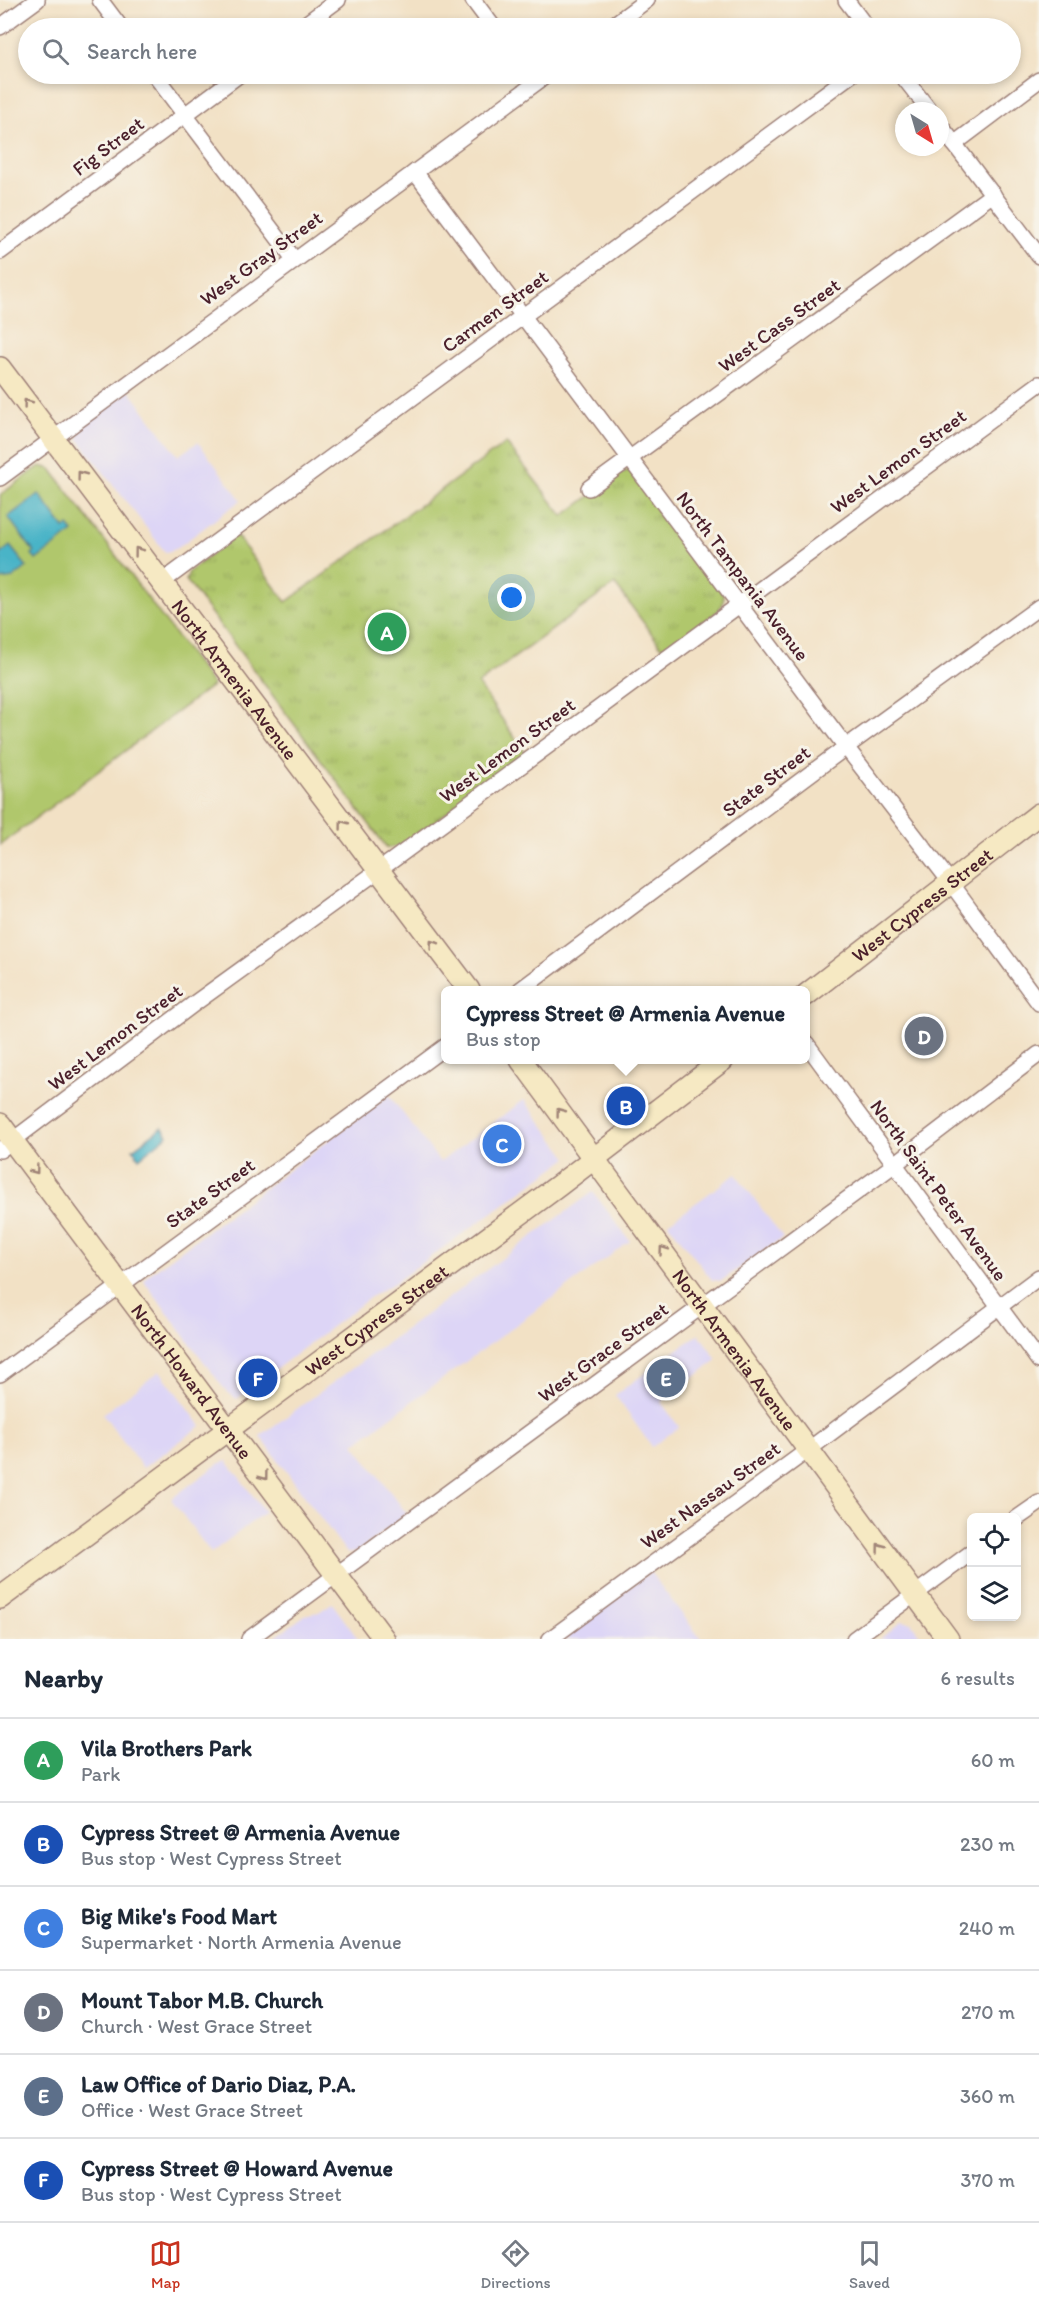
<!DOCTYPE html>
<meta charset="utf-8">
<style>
:root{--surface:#fff;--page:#f6f6f7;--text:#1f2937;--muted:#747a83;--line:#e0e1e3;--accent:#c8321e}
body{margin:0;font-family:Itim,sans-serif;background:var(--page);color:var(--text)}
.controls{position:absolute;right:18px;bottom:18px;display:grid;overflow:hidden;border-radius:9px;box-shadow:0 3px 9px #0003}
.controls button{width:54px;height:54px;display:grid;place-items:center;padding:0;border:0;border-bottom:2px solid var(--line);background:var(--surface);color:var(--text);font:30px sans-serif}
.compass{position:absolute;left:895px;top:102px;width:54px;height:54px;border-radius:50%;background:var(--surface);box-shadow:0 3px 9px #0003;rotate:143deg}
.you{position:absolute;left:512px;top:598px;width:21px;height:21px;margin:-15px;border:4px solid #fff;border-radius:50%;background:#1a73e8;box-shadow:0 0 0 9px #1a73e833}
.badge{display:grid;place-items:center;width:39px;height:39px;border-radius:50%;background:var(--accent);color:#fff;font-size:20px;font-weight:700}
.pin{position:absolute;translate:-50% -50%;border:3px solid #fff;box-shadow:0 2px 6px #0006}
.popup{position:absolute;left:441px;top:986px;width:369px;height:78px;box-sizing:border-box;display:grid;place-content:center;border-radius:9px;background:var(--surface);filter:drop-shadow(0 2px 4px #0005);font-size:20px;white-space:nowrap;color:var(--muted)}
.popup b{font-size:22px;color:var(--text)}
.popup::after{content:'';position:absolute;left:50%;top:100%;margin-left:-12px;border:12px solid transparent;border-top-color:var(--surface)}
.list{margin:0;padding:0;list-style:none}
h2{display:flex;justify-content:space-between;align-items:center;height:78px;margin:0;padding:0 24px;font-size:26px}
h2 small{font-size:20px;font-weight:400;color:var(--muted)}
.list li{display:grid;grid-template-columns:39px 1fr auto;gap:18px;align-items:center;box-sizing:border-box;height:84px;padding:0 24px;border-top:2px solid var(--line)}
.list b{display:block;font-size:22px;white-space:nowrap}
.list p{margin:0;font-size:20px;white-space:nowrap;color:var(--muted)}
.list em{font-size:20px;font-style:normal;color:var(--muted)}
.icon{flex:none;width:33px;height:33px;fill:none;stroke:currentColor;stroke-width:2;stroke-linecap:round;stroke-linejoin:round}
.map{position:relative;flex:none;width:1039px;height:1639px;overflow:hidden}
.search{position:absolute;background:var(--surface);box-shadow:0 3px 9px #0003;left:18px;right:18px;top:18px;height:66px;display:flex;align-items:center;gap:15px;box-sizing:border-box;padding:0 21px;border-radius:33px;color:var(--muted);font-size:22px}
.sheet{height:582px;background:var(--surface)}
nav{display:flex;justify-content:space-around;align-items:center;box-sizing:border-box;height:84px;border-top:2px solid var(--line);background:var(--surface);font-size:16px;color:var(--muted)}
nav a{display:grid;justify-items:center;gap:3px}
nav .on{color:var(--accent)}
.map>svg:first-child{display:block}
</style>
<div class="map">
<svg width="1039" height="1639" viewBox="0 0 1039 1639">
<defs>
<pattern id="park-tufts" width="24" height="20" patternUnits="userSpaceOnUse" patternTransform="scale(1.5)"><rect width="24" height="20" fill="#b0c76c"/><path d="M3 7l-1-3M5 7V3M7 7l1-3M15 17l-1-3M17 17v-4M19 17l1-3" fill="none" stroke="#99aa5e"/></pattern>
</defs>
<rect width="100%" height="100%" fill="#f7f3e8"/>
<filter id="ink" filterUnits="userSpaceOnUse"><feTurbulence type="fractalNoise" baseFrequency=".0167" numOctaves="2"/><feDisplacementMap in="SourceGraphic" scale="12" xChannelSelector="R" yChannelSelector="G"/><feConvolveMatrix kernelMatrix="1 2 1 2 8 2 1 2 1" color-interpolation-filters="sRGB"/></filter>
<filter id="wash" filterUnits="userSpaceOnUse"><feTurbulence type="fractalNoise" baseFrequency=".008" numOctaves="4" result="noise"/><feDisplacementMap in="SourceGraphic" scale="24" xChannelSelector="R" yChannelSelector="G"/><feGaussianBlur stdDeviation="1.35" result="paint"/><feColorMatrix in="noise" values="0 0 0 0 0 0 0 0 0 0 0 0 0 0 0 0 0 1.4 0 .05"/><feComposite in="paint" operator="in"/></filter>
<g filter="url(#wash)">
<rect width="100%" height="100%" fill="#f2e1c5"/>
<g fill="#ddd5f6">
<path d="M129 390 178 456 198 442 241 500 176 549 170 551 165 552 79 440 78 433 81 426Z"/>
<path d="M389 1095 440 1162 524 1100 568 1158 394 1283 372 1296 237 1399 225 1390 144 1281 147 1276Z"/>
<path d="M736 1174 783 1238 721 1281 712 1280 668 1223Z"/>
<path d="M593 1192 630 1241 354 1444 407 1514 357 1552 347 1553 260 1436Z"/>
<path d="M699 1334 717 1360 661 1402 679 1427 652 1447 615 1395Z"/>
<path d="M160 1371 201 1426 143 1468 103 1414Z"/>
<path d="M227 1461 265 1512 211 1553 171 1499 218 1464Z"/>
<path d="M650 1572 701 1639H560Z"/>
<path d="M332 1603 358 1639H273L305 1615 319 1612Z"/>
<path d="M902 1621 911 1623 923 1639H880Z"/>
</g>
<path fill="#b0c76c" stroke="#7d734c" stroke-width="1.5" d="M40 466 51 469 213 685 0 845V495Z"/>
<path fill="url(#park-tufts)" stroke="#7d734c" stroke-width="1.5" d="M506 443 563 516 621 473 629 470 635 475 724 595 723 604 718 611 665 652 615 584 478 684 526 754 401 846 387 848 186 580 189 572 236 535 286 602Z"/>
<g fill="#49b4c7" stroke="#4a6a79" stroke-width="1.5">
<path d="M39 494 64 528 68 526 73 532 36 560 32 554 34 552 8 517Z"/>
<path d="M10 546 27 567 13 578 0 580V554Z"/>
<path d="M162 1127 168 1135 139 1158 133 1149Z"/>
</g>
</g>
<g filter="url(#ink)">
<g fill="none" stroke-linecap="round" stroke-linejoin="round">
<defs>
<g id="street">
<path d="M100 0 121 28"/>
<path d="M473 0 494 28"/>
<path d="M846 0 867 28"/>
<path d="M0 27 37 0"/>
<path d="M300 28 338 0"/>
<path d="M609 28 647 0"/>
<path d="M154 74 294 259"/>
<path d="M901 74 930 111"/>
<path d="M940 125 1039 256"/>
<path d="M954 144 1039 80"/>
<path d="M415 172 846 747 951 883 1039 1003"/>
<path d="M0 252 240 74"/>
<path d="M0 478 548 74"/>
<path d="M589 488 993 194"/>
<path d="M162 582 852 74"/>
<path d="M520 990 846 747 1039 607"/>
<path d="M806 1043 1039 1361"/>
<path d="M0 1150 195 1003 393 860 1039 384"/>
<path d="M0 1374 446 1046"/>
<path d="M1016 1519 1039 1503"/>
<path d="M249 1639 895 1164 1039 1054"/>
<path d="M550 1639 808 1450 1039 1277"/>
<path d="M854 1639 972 1552"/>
</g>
<g id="secondary">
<path id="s1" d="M0 368 469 990"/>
<path id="s2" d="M806 995 1039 814"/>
<path id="s3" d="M521 1060 948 1639"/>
<path id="s4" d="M0 1124 384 1639"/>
<path id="s5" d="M0 1598 558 1186 723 1060"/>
</g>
</defs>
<use href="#street" stroke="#9e8078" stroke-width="18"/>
<use href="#secondary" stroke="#9e8078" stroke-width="24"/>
<use href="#street" stroke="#fff" stroke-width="15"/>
<use href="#secondary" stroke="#f6e9c3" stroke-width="21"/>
</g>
<defs><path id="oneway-chevron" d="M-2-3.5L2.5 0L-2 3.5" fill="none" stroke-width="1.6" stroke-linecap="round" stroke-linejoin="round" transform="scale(1.5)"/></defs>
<g stroke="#a08477">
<use href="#oneway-chevron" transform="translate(27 403) rotate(-127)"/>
<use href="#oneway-chevron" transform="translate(81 475) rotate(-127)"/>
<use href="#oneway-chevron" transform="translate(138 551) rotate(-127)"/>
<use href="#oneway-chevron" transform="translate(343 824) rotate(-127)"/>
<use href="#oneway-chevron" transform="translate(433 944) rotate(-127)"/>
<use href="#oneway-chevron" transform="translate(560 1112) rotate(-127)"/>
<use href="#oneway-chevron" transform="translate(35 1170) rotate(53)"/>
<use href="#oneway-chevron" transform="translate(663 1250) rotate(-126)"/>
<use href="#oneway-chevron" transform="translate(264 1476) rotate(53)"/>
<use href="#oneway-chevron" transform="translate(880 1547) rotate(-127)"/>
</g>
</g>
<g text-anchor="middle" stroke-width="6" stroke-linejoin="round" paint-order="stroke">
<g font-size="20" fill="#4a1f2b" stroke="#f7f3e8">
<text transform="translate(108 146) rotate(-37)" y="7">Fig Street</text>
<text transform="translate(261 258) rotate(-36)" y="7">West Gray Street</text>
<text transform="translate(495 311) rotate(-36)" y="7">Carmen Street</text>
<text transform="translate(779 325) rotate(-36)" y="7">West Cass Street</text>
<text transform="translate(898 461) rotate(-36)" y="7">West Lemon Street</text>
<text transform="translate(743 576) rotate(53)" y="7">North Tampania Avenue</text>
<text dy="7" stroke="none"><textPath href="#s1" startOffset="390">North Armenia Avenue</textPath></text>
<text transform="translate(507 750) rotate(-36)" y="7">West Lemon Street</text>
<text transform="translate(766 781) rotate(-37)" y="7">State Street</text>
<text dy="7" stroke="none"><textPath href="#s2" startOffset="147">West Cypress Street</textPath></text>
<text transform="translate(115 1037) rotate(-37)" y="7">West Lemon Street</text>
<text transform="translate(939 1190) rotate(54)" y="7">North Saint Peter Avenue</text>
<text transform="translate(210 1193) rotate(-36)" y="7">State Street</text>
<text dy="7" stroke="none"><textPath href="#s5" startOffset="468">West Cypress Street</textPath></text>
<text dy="7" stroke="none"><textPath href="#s3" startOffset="360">North Armenia Avenue</textPath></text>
<text transform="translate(603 1352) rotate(-36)" y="7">West Grace Street</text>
<text dy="7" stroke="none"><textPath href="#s4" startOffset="321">North Howard Avenue</textPath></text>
<text transform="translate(710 1495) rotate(-36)" y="7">West Nassau Street</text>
</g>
</g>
</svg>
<div class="controls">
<button><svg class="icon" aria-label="locate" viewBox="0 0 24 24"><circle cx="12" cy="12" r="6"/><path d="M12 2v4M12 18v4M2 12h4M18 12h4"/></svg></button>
<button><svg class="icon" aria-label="layers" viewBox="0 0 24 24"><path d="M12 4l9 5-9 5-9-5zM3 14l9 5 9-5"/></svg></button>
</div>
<svg class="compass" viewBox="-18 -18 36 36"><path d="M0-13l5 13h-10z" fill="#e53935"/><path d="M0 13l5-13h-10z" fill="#747a83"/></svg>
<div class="you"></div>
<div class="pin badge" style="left:387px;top:632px;background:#2e9e5b">A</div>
<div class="pin badge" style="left:626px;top:1106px;background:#1a4fb4">B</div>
<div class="popup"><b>Cypress Street @ Armenia Avenue</b>Bus stop</div>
<div class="pin badge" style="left:502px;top:1144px;background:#3f7fe0">C</div>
<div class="pin badge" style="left:924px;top:1036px;background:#6b7280">D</div>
<div class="pin badge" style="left:666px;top:1378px;background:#5c6f8a">E</div>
<div class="pin badge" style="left:258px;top:1378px;background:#1a4fb4">F</div>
<div class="search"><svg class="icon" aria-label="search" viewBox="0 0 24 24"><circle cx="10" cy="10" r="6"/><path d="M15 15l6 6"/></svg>Search here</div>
</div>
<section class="sheet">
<h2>Nearby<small>6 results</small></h2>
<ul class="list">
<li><span class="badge" style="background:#2e9e5b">A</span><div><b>Vila Brothers Park</b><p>Park</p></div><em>60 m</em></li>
<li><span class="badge" style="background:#1a4fb4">B</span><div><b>Cypress Street @ Armenia Avenue</b><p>Bus stop · West Cypress Street</p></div><em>230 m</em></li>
<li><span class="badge" style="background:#3f7fe0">C</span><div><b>Big Mike's Food Mart</b><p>Supermarket · North Armenia Avenue</p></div><em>240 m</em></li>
<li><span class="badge" style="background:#6b7280">D</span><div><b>Mount Tabor M.B. Church</b><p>Church · West Grace Street</p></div><em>270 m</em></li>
<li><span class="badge" style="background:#5c6f8a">E</span><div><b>Law Office of Dario Diaz, P.A.</b><p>Office · West Grace Street</p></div><em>360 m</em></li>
<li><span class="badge" style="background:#1a4fb4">F</span><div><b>Cypress Street @ Howard Avenue</b><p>Bus stop · West Cypress Street</p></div><em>370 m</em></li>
</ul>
</section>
<nav>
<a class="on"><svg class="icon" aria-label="map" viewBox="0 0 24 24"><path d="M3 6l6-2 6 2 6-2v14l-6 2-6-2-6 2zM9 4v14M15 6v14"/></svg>Map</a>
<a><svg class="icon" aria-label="directions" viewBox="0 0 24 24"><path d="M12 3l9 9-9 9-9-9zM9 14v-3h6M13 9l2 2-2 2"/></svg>Directions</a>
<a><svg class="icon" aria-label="saved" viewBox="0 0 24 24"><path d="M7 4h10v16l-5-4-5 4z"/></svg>Saved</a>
</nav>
